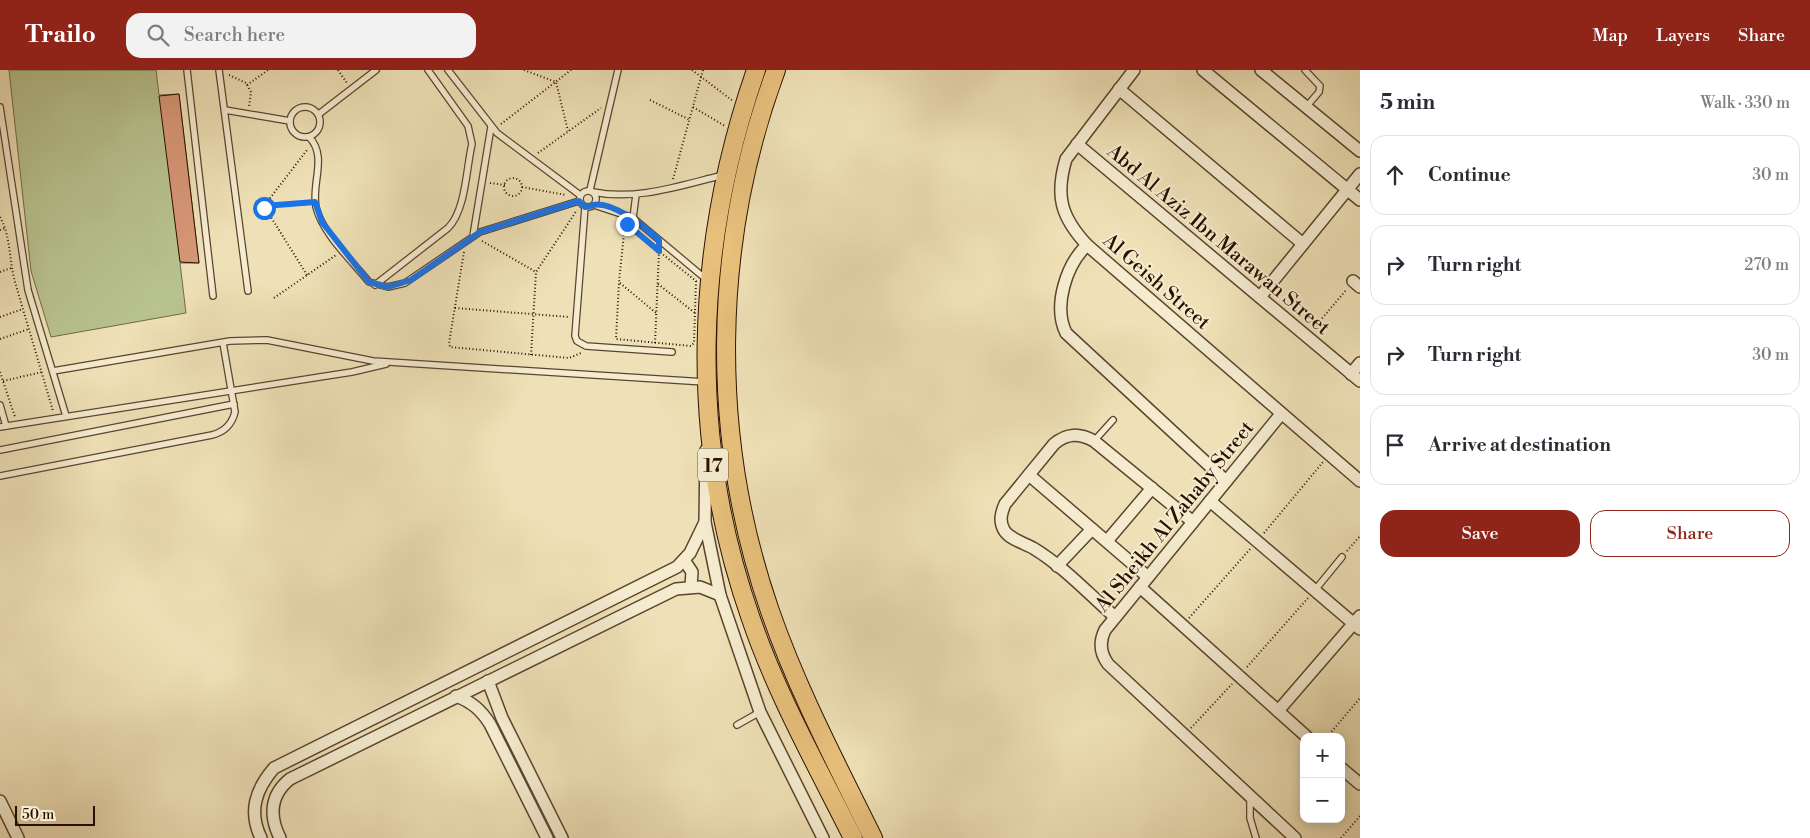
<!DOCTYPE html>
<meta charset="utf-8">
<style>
:root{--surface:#fff;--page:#f2f2f3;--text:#2b2b33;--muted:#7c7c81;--line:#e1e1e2;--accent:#8f2418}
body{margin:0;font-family:"Libre Bodoni",serif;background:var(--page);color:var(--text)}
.controls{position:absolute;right:15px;bottom:15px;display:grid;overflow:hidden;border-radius:10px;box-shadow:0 2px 12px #0003}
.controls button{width:45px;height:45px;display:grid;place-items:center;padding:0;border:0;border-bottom:1px solid var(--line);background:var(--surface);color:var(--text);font:25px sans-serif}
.scale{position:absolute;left:15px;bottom:12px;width:80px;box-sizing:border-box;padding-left:5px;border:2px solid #2a1000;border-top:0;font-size:14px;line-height:18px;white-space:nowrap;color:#2a1000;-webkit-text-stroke:4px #f5ecd0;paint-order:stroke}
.stop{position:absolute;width:15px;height:15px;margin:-11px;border:4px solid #1a73e8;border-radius:50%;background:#fff}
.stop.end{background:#1a73e8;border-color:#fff;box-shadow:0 1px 5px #0008}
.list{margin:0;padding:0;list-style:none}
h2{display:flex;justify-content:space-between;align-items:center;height:65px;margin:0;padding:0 20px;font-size:21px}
h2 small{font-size:16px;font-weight:400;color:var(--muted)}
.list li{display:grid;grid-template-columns:32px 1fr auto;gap:15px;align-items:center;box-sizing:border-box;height:80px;margin:0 10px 10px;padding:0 10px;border:1px solid var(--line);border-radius:15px}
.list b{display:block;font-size:19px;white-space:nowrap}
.list em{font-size:16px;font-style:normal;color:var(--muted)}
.actions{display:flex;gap:10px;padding:15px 20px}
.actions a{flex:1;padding:11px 0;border:1px solid var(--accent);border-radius:15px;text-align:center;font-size:18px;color:var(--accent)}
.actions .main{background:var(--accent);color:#fff}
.icon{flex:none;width:28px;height:28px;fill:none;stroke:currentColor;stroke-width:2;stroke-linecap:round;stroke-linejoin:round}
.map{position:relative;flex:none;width:1360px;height:768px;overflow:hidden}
header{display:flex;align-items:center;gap:30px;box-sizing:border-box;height:70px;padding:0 25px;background:var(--accent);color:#fff}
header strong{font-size:24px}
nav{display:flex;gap:28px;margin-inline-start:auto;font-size:18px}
.search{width:350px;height:45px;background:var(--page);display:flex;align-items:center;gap:12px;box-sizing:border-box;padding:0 18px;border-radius:15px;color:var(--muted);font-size:19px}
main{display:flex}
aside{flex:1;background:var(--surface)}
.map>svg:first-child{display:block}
</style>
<header>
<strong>Trailo</strong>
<div class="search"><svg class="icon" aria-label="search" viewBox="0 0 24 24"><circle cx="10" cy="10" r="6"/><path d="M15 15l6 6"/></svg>Search here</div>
<nav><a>Map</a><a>Layers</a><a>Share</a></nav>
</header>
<main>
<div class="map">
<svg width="1360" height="768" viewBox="0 0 1360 768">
<rect width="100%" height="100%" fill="#efe1b7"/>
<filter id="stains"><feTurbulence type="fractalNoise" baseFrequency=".004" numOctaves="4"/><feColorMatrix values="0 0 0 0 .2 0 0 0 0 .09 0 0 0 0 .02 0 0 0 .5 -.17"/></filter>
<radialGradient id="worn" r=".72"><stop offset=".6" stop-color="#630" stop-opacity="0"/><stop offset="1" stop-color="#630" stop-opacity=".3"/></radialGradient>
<path fill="#b8c38f" stroke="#716a48" d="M9 0H156L159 25 179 24 199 193H180L186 243 51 267 31 201Z"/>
<path fill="#d79777" stroke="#2a1000" d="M179 24 199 193 180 192 159 26Z"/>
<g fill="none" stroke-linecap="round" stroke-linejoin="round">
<defs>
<g id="service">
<path d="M187 0 213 226"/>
<path d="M219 0 248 221"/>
<path d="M448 0 497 63 580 125"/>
<path d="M1305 0 1320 16 1319 22 1306 37"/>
<circle cx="305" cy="52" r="15"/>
<path d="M0 37 28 220 66 346"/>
<path d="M225 40 290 51"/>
<path d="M319 44 376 0"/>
<path d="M309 67C328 86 311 114 316 137 322 163 353 192 369 212L388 217 405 213 480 162 579 131"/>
<path d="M590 120 618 0"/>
<circle cx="588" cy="129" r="8"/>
<path d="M593 122C637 131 681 115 724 105"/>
<path d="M594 135 633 148 707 210"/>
<path d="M585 137 575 266 577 271 586 276 672 282"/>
<path d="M633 148 636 125"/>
<path d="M473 166 491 57"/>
<path d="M375 215 448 158C466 140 466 99 472 74L468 56 428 0"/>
<path d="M53 301 230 271 267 270 373 291 705 312"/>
<path d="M0 335 6 356"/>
<path d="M0 357 352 302 386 294"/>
<path d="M1094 371 1113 350"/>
<path d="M0 380 234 334"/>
<path d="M0 406 212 365C224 362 232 354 235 342L223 273"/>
<path d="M1315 520 1342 487"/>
<path d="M737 655 760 642"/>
<path d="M1250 726V748L1256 768"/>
</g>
<g id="minor">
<path d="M1134 0 1066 89C1055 126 1061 147 1087 175L1360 411"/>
<path d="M1203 0 1360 130"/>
<path d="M1261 0 1360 81"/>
<path d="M1119 19 1303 174"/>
<path d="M1077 74 1360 311"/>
<path d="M1087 175C1066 195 1053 236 1066 263L1226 411"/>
<path d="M1353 211 1360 217"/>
<path d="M1260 227 1360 104"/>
<path d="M1351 304 1360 293"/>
<path d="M1281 344 1105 560C1099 572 1100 583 1108 594L1295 768"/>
<path d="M706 380 705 452 720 525 760 642 823 768"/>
<path d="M1029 405 1148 507"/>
<path d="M1210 431 1360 559"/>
<path d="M1107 471 1152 418"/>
<path d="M684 490 692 502 691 516"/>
<path d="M1057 496 1092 459"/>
<path d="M1140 517 1307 667"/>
<path d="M1115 547C1089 524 1063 496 1033 478 1024 473 1009 469 1004 460 999 451 1001 443 1005 434L1054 374C1067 363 1079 363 1094 371L1193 452"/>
<path d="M488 611 502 648 562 768"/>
<path d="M456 626C472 632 481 640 490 654L547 768"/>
<path d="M1278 641 1360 546"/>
<path d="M1341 698 1360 714"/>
<path d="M0 731 18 768"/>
<path d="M261 768C248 741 256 719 274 698L677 497 690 483 705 452"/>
<path d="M280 768C269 746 270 725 290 709L676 519 700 517 720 525"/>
</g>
<g id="trunk">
<path d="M756 0C694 178 688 370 751 549 777 625 817 696 853 768"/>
<path d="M776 0C712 173 709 366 770 541 797 619 836 693 873 768"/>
</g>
</defs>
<use href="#service" stroke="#5b442e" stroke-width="8"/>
<use href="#minor" stroke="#5b442e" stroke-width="14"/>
<use href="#trunk" stroke="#2a1000" stroke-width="20"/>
<g stroke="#2a1000" stroke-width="2" stroke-dasharray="1 2.5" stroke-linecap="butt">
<path d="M338 0 347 13"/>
<path d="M524 0 556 12 568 61"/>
<path d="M692 0 733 31"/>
<path d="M229 5 246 13 251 22 249 37"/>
<path d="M247 15 268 0"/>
<path d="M650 30 690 50"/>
<path d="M693 37 725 56"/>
<path d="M501 54 571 0"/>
<path d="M538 83 601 38"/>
<circle cx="513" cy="117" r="9"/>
<path d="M673 109 703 0"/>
<path d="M490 113 505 115"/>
<path d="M522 117 566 125"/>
<path d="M264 136 307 133"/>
<path d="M0 147C11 166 9 191 15 212L53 341"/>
<path d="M625 154 696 211 694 273 691 276 616 269 619 212Z"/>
<path d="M0 160 5 158"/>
<path d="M482 171 536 202 577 140"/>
<path d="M464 182 449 273 450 277 569 288 581 283"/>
<path d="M0 202 11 198"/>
<path d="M307 205 264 136 307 80"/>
<path d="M620 213 656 243"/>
<path d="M658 214 695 243"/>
<path d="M274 228 336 185"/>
<path d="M455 238 569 247"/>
<path d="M0 247 23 239"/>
<path d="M1313 259 1347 219"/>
<path d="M0 269 29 259"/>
<path d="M655 273 659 181"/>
<path d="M531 285 536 202"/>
<path d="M0 302 15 347"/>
<path d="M3 311 42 302"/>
<path d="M1264 463 1323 392"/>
<path d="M1347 481 1360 466"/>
<path d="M1189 548 1251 478"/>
<path d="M1247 597 1308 528"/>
<path d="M1191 658 1232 614"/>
<path d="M1327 667 1360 628"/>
<path d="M1341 768 1360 746"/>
</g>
<use href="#service" stroke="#f5ecd0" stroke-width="5.5"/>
<use href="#minor" stroke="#f5ecd0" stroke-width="11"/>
<use href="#trunk" stroke="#e8c07c" stroke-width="18"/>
</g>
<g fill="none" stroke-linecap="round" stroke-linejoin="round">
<path stroke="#1a73e8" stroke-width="6" d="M264 138V136L315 132 322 152 369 212 388 217 411 210 480 162 579 131 585 137C588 137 590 136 593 135 613 131 645 157 659 170V181L627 154"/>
</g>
<g text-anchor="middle" stroke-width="4" stroke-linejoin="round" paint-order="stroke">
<rect fill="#f5ecd0" stroke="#67523e" stroke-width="1" x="698" y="378.5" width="30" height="33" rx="4"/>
<g font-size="19" font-weight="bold" fill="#2a1000">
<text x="713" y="402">17</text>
</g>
<g font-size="20" fill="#2a1000" stroke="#f5ecd0">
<text transform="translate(1219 169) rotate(40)" y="7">Abd Al Aziz Ibn Marawan Street</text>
<text transform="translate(1157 211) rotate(41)" y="7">Al Geish Street</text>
<text transform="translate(1174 446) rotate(-51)" y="7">Al Sheikh Al Zahaby Street</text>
</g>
</g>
<rect width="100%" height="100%" filter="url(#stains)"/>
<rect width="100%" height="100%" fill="url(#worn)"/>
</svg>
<div class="controls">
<button>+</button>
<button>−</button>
</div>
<div class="scale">50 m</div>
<div class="stop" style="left:264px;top:138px"></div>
<div class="stop end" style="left:627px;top:154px"></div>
</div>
<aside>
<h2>5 min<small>Walk · 330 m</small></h2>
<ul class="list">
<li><svg class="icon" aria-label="ahead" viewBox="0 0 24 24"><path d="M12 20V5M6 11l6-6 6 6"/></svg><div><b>Continue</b></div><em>30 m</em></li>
<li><svg class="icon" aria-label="right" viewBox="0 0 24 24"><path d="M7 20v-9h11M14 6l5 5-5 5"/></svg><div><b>Turn right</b></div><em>270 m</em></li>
<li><svg class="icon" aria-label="right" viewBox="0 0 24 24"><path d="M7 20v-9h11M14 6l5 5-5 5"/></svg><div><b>Turn right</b></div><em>30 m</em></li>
<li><svg class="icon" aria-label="arrive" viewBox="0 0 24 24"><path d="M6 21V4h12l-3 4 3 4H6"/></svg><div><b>Arrive at destination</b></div></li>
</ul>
<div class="actions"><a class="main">Save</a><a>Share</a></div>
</aside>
</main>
